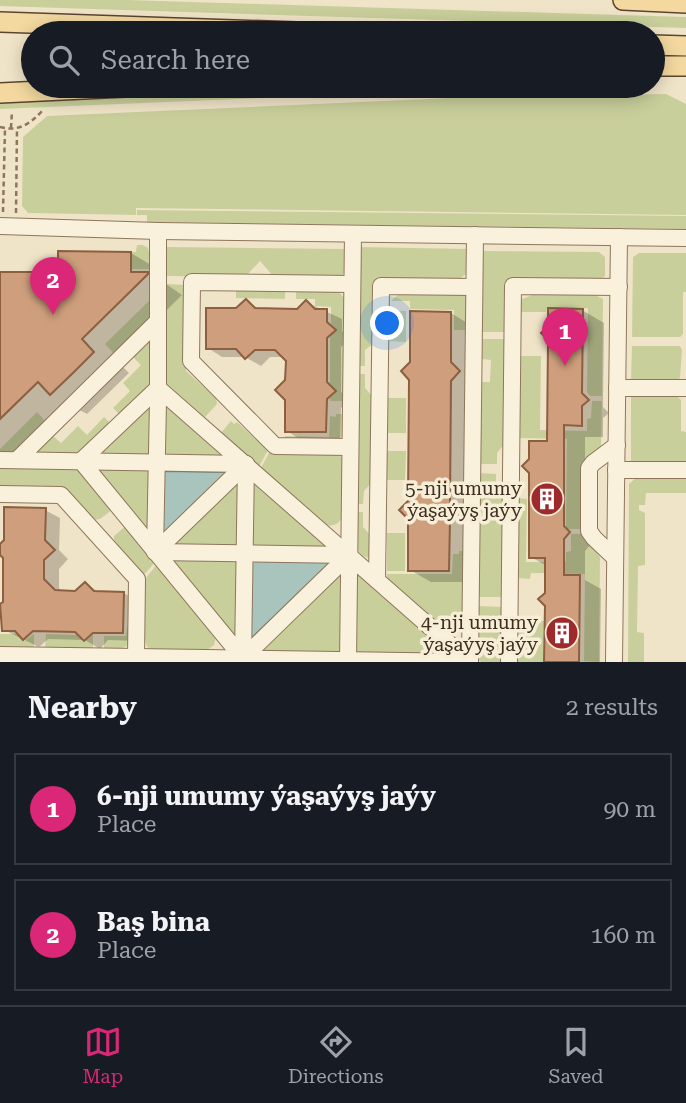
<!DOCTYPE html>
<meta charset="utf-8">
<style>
:root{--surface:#171b24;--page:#242831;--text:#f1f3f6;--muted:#9ea1a6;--line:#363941;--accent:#db2777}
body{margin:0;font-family:"Roboto Serif",serif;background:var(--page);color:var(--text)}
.you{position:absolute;left:388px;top:324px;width:24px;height:24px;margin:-18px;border:5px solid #fff;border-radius:50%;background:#1a73e8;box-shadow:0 0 0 10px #1a73e833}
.badge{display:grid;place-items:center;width:46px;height:46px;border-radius:50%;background:var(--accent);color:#fff;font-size:23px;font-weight:700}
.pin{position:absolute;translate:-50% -58px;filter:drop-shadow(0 2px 4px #0008)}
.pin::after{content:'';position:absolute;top:37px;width:24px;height:21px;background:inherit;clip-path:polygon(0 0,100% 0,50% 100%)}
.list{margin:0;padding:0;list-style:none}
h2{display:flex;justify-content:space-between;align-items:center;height:91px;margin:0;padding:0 28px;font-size:30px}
h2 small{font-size:23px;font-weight:400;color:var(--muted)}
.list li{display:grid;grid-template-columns:46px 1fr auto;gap:21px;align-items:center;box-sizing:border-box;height:112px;margin:0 14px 14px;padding:0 14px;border:2px solid var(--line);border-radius:0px}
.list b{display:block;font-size:26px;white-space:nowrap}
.list p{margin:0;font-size:23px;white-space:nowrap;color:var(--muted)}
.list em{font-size:23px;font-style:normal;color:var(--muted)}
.icon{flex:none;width:38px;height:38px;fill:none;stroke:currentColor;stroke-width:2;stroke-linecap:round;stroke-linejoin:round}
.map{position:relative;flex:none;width:686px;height:662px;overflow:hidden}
.search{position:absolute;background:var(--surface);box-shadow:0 4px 18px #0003;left:21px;right:21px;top:21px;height:77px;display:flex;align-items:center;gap:18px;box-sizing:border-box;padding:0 24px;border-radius:38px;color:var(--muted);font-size:26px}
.sheet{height:343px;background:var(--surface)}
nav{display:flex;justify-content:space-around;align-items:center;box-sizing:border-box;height:98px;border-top:2px solid var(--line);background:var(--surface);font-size:19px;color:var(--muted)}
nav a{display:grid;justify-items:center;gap:4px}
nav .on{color:var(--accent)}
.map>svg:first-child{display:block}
</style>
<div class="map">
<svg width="686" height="662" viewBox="0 0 686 662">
<rect width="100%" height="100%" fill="#f0e4c8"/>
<g fill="#c9cf9b">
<path d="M0 0H127L686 17V28L0 6Z"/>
<path d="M403 86H606L452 90 0 109V103Z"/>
<path d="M666 94 686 104V215L136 208V215L28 213 22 206 23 137 47 116 450 98Z"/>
<path d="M137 210 686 216V229L147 222V215H137Z"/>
<path d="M137 245H143L148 248 149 253H152V269H131L132 252H136Z"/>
<path d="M167 247 345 249V271L341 277H274L260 261 245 277 167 276Z"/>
<path d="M359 247 469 249 467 273 457 281 375 280 374 343 365 350V366H358Z"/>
<path d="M482 251 599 252 605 257V276L599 281 507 280V332H481Z"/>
<path d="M639 253H686V292H683V334L680 337H632L633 257Z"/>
<path d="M167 284 187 285 186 371 216 398 217 404 205 417 165 382Z"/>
<path d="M236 289H285V299L236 298Z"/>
<path d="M296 290 338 291 345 299 344 401H330V397L336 391 330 384V336L336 330 331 324V307L315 306V299H296Z"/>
<path d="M400 293 465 295 468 300V330H454V310L410 309V301H391Z"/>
<path d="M535 294 595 295 603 299 602 396H590L587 392 588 308H547L546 312H518L522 299Z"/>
<path d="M152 298V319L115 355 105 344Z"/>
<path d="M388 311H406V342L388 341Z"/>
<path d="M151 337V383L119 414 113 408 130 391 123 383 141 365 132 356Z"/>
<path d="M481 339H506L505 443 497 453V464H479L480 382H490L491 360 481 359Z"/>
<path d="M632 346H680L682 350 680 378 675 381H631Z"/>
<path d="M518 356H541L540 430 587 431V419L591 418 592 401H602L601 446 582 464 581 529H568L566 527 567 439 517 438Z"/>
<path d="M357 374H365V388L374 398 373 481 364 491 363 504H356Z"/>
<path d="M631 395H676L681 400V431L686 432V463H631Z"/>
<rect x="388" y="398" width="18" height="35"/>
<path d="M165 401 229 458 163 457Z"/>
<path d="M151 402 150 457 97 456Z"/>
<path d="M37 412 47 423 15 454H0V449Z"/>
<path d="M336 414H344L343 435 337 441H285V436L329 437 330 416 336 417Z"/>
<path d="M104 417 110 423 77 455 33 454 52 435 61 443 78 426 87 435Z"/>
<path d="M231 421 234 424 237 422 268 450 259 467 221 433Z"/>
<path d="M270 451 333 453 342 457 343 515C340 523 335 527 325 525L261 468Z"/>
<path d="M387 451H406L405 480H387Z"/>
<path d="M0 466 79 467 113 509 100 519 93 520 66 488 0 487Z"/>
<path d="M95 469 150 470 149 533Z"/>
<path d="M479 473 496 474V483L504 493 503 597H478Z"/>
<path d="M637 477H686V493H646L645 505H639V510L645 513V565L638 566 637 632 644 633V662H628L629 484Z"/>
<path d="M252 479 332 548 251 547Z"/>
<path d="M240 480 239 547 171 545Z"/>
<path d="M518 498 527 499 526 562H566V552L571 551V534H581L600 557 599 662 584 661 585 574 531 573 530 579 516 578Z"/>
<path d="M356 512H363V527L371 536V556L369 558C350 554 356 528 356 512Z"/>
<path d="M127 525 156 561 143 576 114 540V536Z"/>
<rect x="387" y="533" width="18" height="38"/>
<path d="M459 551H467L465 624 462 630 446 632 387 581V574H452L453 554H459Z"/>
<path d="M170 559 238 560 237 639Z"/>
<path d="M158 563 216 637 214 645 206 651 154 650 147 647 145 640V579Z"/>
<path d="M344 570 342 654 260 652Z"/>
<path d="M357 571 454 656 355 654Z"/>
<path d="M477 606 503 607 502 662H481L477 658Z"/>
<path d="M517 621H544L543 662H516Z"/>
<path d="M127 626H132C130 650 127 649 104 649V636H126Z"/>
<path d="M0 634H17L24 641 34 634V648H0Z"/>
<path d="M46 634 77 635 84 642 93 635V649H45Z"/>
</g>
<g fill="#a9c4bc" stroke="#6f938a" stroke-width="2">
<path d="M163 471 228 472 162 536Z"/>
<path d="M251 560 331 562 249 641Z"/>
</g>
<g fill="#0003">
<path d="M131 253 166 274V284L182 295 116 360 129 373 87 414 70 405 5 469 0 466V273L60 274Z"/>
<path d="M246 301 261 310H297L306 302 342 319V331L349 339 341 347V392L349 400 341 408 340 440H301L287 431V361L284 357H270L261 366 245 357H222L208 348Z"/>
<path d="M582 310 604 323 603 407 609 413 603 418V437H585V540L590 545 585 551V580L601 589 600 662H546L547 566 531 557 549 443Z"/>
<path d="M451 313 472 326 470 582H431L410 570V502Z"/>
<path d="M45 510 60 518 59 550 68 559 59 569V588L62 592 76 593 85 584 101 593H124L138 602V641L108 640 100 649 85 640 48 639 39 647 4 630V618L0 614V606L4 602 5 557 0 552V546Z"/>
</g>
<g fill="#cf9f7d" stroke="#8d5f41" stroke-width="2">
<path d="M58 251 131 252V272H148V274L82 339 94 352 75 371 50 395 38 382 0 419V272H58Z"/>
<path d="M246 299 255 308 297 309 306 300 315 309H327V322L336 330 327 338V382L336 391 327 399 326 432H285V400L275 390 285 380 286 361 275 350H255L245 359 236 349H206V308H236Z"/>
<path d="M548 308 583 309 582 393 589 400 582 406V426L564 425V526L570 532 564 539V575H580L579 662H544L545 606 538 599 545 593V558H529V473L522 466 529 459V441H547L548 340 541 333 548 326Z"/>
<path d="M410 311 451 312V362L460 371 451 381 450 502 459 511 450 520 449 571H408V519L399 510 408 501 409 380 401 371 410 362Z"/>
<path d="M4 507 46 508 45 540 55 550 44 560V579L55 590 75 591 85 582 94 591 124 592 123 633H93L84 641 75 632 33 631 23 640 15 631H2L0 604 3 602V558L0 555V544L4 540Z"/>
</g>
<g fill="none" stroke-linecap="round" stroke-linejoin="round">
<defs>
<g id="minor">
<path d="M0 226 158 231 686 238"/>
<path d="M617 388H686"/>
<path d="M350 447 275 446 191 361 192 282 352 284"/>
<path d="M0 460 246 464"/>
<path d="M17 460 158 321"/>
<path d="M616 470H686"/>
<path d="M0 494 61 495 137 579 136 657"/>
<path d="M155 552 158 401V231"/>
<path d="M155 552 349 555"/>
<path d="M155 552 246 464"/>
<path d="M615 558 594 538 589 531V468L593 463 617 445"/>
<path d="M377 580 381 286 474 287"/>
<path d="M0 655 470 662"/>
<path d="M243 658 246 464"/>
<path d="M243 658 349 555"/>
<path d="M246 662 81 461 158 388 470 662"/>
<path d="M348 662 353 234"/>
<path d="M470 662 475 235"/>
<path d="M509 662 513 286 619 287"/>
<path d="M614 662 619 237"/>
</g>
<g id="major">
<path d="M623 0 686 3"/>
<path d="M0 22 326 33"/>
<path d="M653 45 686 46"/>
<path d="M653 66H686"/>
<path d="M0 93 146 86"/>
</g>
</defs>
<use href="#minor" stroke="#8d765c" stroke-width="18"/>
<use href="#major" stroke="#5b4430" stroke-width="22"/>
<g stroke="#8d765c" stroke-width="2.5" stroke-dasharray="5 3.5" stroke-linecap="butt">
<path d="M0 127C19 132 30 124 43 110"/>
<path d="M11 128 12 111"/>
<path d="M3 212 5 128"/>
<path d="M16 213 17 128"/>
</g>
<use href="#minor" stroke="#faf1dc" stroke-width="16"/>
<use href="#major" stroke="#f3d9a0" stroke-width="19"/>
</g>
<defs>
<symbol id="building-disc" viewBox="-11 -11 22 22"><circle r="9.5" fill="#9e2a2b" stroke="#f7eed8"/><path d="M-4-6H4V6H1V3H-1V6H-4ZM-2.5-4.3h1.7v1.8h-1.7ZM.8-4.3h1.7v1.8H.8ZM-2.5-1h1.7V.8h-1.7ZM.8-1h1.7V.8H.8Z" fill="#fff"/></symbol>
</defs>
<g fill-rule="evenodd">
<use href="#building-disc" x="528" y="480" width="38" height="38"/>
<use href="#building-disc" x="543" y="614" width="38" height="38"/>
</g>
<g text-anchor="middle" stroke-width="7" stroke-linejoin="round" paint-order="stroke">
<g font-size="19" fill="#3d2e20" stroke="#f7eed8" text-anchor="end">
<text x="522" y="495">5-nji umumy<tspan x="522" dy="22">ýaşaýyş jaýy</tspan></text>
<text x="538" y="629">4-nji umumy<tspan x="538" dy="22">ýaşaýyş jaýy</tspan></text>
</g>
</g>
</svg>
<div class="you"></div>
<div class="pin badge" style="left:565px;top:366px">1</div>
<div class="pin badge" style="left:53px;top:315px">2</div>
<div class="search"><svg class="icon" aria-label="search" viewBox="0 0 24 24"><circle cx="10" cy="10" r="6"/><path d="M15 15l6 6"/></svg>Search here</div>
</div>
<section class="sheet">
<h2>Nearby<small>2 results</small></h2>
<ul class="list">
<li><span class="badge">1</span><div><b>6-nji umumy ýaşaýyş jaýy</b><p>Place</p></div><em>90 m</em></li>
<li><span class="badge">2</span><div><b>Baş bina</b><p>Place</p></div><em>160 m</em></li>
</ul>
</section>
<nav>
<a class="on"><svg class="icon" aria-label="map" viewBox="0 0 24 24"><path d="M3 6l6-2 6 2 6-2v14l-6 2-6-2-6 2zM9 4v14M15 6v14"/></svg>Map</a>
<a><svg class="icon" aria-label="directions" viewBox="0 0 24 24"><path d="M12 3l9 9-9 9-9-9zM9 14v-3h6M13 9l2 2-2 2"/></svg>Directions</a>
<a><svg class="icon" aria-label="saved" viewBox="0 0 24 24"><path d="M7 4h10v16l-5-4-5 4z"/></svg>Saved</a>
</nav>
